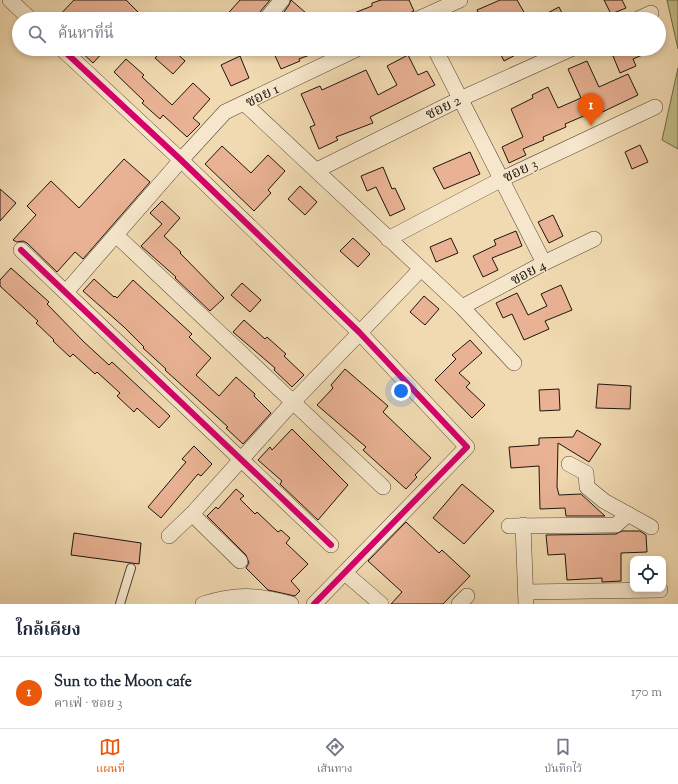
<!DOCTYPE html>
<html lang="th">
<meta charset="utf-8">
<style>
:root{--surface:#fff;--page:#f6f6f7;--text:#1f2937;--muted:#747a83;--line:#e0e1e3;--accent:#ea580c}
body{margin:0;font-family:"Sorts Mill Goudy","Noto Serif Thai",serif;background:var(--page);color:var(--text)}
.controls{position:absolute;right:12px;bottom:12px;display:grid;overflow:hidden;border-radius:8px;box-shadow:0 2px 6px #0003}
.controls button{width:36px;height:36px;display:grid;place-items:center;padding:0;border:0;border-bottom:1px solid var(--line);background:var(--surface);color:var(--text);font:20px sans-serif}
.you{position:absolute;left:401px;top:391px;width:14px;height:14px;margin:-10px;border:3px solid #fff;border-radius:50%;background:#1a73e8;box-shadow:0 0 0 6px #1a73e833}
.badge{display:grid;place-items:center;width:26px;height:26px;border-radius:50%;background:var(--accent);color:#fff;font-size:13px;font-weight:700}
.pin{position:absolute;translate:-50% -33px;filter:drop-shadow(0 1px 2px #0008)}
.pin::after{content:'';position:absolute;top:21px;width:14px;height:12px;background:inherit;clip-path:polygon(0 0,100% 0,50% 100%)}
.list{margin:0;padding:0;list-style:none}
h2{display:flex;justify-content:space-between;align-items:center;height:52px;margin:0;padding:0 16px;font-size:17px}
h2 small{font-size:13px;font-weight:400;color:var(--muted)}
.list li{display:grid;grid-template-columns:26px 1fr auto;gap:12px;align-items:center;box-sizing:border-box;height:72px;padding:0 16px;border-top:1px solid var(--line)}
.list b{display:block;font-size:15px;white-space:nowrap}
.list p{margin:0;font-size:13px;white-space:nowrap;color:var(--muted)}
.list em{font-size:13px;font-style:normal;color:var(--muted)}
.icon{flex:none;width:22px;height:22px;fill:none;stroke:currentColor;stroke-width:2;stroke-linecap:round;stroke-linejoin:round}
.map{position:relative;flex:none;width:678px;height:604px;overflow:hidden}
.search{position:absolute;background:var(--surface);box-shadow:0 2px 6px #0003;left:12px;right:12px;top:12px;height:44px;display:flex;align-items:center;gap:10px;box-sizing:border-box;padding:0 14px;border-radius:22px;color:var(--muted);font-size:15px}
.sheet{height:124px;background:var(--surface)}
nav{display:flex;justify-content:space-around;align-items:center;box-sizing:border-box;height:56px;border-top:1px solid var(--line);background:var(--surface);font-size:11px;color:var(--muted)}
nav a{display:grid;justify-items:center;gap:2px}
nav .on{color:var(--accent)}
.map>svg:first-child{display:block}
</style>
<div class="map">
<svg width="678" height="604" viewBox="0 0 678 604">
<rect width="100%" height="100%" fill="#f1dab1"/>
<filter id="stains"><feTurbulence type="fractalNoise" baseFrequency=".005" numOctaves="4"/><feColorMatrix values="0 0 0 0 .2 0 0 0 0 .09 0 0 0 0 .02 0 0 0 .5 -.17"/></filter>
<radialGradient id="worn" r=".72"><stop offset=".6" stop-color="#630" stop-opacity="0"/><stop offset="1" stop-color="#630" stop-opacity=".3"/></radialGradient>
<g fill="#c1bd87" stroke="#70694a">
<path d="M667 0H678V49Z"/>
<path d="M678 68V149L662 140Z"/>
</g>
<g fill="#e9b294" stroke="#1e150e">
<path d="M74 0H126L140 14 135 19H56Z"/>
<path d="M240 0H270L254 19H223Z"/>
<path d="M291 0 306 13 300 19H279L289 5Z"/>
<path d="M381 0H409L414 11 397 19H339L372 6V3Z"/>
<path d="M500 0H517L528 19H482L477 10Z"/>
<path d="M604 0H622L626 8 611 14Z"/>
<path d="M559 7 565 19H536Z"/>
<path d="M78 49H106L93 63Z"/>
<path d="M164 49H172L185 61 173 74 155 58Z"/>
<path d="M272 49H323V50L299 59 300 61 281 69Z"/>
<path d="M498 49H527L504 61Z"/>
<path d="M629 49H656L633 59 636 66 620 73 613 56Z"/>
<path d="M408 55 418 75 427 71 435 85 370 117 373 123 336 137 338 140 319 149 310 127 315 125 301 94 320 86 322 90 366 70 378 95 397 85 387 66Z"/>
<path d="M240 56 249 78 231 86 221 65Z"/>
<path d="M126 59 144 75 142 77 172 105 193 83 210 99 193 118 200 124 187 137 163 115 160 119 142 103 144 101 114 72Z"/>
<path d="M587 61 599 87 628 74 638 95 594 116 593 112 565 124 566 127 543 137 544 140 523 149 526 155 509 163 502 147 523 137 511 109 533 98 532 95 548 87 558 108 581 98 568 69Z"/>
<path d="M640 145 648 162 632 169 625 152Z"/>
<path d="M222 146 251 173 268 155 285 171 268 190 271 193 254 211 205 164Z"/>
<path d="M470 152 480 174 444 189 433 168Z"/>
<path d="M124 159 150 182 83 259 75 252 57 272 27 243 23 241 17 242 13 240 36 215 27 206 51 181 79 208Z"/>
<path d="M383 167 392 189 395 188 405 209 390 216 376 187 367 191 361 176Z"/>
<path d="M300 186 317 202 305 215 288 199Z"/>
<path d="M0 189 16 203 0 221Z"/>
<path d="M162 201 180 218 164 236 181 252 180 253 224 298 210 311 175 278 176 277 141 246 162 224 150 213Z"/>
<path d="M553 215 563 236 549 243 538 222Z"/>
<path d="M516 231 522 246 492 258 498 270 483 277 473 256 496 245 494 240Z"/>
<path d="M353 238 370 254 358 267 340 251Z"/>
<path d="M451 238 458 253 436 262 430 247Z"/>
<path d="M11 268 49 302 47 304 84 342 109 365 112 362 170 416 159 428 137 408 134 412 117 396 120 393 97 372 95 374 73 354 70 357 53 341 54 340 36 323 38 321 0 286V280Z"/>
<path d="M94 279 114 297 115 296 117 298 133 280 192 334 189 337 211 358 196 375 219 396 236 377 255 394 254 396 271 413 243 444 226 428 228 427 165 370 166 369 143 348 144 347 124 327 83 291Z"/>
<path d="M242 283 261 300 250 312 231 295Z"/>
<path d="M561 285 572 310 545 321 549 329 524 340 512 314 503 318 496 303 517 293 528 315 547 306 541 294Z"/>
<path d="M424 296 439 309 425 325 410 312Z"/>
<path d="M244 320 265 339 267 337 286 354 284 356 304 375 292 387 274 370 275 368 233 332Z"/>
<path d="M470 340 482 353 459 373 470 383 466 387 485 405 472 418 435 380 456 359 452 355Z"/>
<path d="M345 369 388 406 383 412 431 458 415 475 417 477 406 489 363 450 366 447 317 405 333 388 331 385Z"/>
<path d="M598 384 631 386 630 409 596 408Z"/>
<path d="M559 389 560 410 540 411 539 390Z"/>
<path d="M292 429 348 485 318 520 280 484 282 481 258 460 270 447 272 450Z"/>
<path d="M577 430 601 444 589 462 558 443 557 487 559 495 581 494 605 516H566L565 508 540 509 539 466 511 468 509 447 539 445V438L573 437Z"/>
<path d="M194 446 212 464 201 476 198 474 161 518 148 507 186 462 182 459Z"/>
<path d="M462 484 494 511 464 544 433 518Z"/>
<path d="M236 489 244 496 240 499 255 514 257 512 278 532 281 530 290 538 286 543 308 564 291 581 300 591 295 596 268 590 246 568 249 563 246 555 207 516 216 507 218 509Z"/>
<path d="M406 522 439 553 442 550 470 576 443 604H391L402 592 368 561Z"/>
<path d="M622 531H640L646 535 647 552 621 553V581L602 582V578L567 580 565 554 548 555 546 535 616 534Z"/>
<path d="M74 533 141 543 139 564 71 555Z"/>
</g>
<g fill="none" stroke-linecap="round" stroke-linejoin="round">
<defs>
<path id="lane" d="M120 604 131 568"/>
<g id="street">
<path d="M10 0 30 19"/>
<path d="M266 19 282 0"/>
<path d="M418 19 460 0"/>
<path d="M638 19 651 13"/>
<path d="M62 49 181 160 359 332 467 447 314 604"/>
<path d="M435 49 544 263"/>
<path d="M245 104 462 307 514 363"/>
<path d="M317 170 460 99 571 49"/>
<path d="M117 236 383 487"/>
<path d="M388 239 502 179 655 107"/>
<path d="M21 250 331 545"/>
<path d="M66 292 181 160 225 112 357 49"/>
<path d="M462 307 544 263 594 239"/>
<path d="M569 464 586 473 587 487 604 501 651 527"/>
<path d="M192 514 240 561"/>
<path d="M523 525 526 604"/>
<path d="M509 526 616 525 628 514"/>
<path d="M169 536 192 514 293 402 421 269"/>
<path d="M345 573 381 604"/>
<path d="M526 592 660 590"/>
<path d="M203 604C237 593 257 595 291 604"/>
<path d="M459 604 467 596"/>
</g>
</defs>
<use href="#lane" stroke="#534637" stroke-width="10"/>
<use href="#street" stroke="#534637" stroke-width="16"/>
<use href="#lane" stroke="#f6e7cc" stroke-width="8"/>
<use href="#street" stroke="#f6e7cc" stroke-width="15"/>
<defs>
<g id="cycleway">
<path d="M62 49 181 160 359 332 467 447 314 604"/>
<path d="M21 250 331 545"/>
</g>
</defs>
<use href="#cycleway" stroke="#f6e7cc" stroke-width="8"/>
<use href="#cycleway" stroke="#d6006c" stroke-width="6"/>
</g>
<g text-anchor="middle" stroke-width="3" stroke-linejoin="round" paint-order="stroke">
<g font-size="15" fill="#1e150e" stroke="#f6e7cc">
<text transform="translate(262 95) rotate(-26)" y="5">ซอย 1</text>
<text transform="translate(443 107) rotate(-26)" y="5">ซอย 2</text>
<text transform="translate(520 170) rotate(-25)" y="5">ซอย 3</text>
<text transform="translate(528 272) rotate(-28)" y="5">ซอย 4</text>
</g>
</g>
<rect width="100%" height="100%" filter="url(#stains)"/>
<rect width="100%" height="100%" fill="url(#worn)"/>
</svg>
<div class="controls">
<button><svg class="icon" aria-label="locate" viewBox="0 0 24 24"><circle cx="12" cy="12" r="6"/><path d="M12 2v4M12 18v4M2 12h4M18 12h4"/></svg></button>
</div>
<div class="you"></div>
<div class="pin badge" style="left:591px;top:126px">1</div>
<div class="search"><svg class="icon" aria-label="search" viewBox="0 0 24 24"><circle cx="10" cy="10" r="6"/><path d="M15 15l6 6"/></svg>ค้นหาที่นี่</div>
</div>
<section class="sheet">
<h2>ใกล้เคียง<small></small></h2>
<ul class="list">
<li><span class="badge">1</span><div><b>Sun to the Moon cafe</b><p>คาเฟ่ · ซอย 3</p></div><em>170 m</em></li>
</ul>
</section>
<nav>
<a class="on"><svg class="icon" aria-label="map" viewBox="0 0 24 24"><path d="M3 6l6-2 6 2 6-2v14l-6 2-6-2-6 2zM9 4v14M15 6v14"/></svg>แผนที่</a>
<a><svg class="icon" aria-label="directions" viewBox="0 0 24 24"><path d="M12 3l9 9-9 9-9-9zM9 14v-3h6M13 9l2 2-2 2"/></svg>เส้นทาง</a>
<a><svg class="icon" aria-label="saved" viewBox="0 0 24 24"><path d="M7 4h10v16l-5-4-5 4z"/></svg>บันทึกไว้</a>
</nav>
